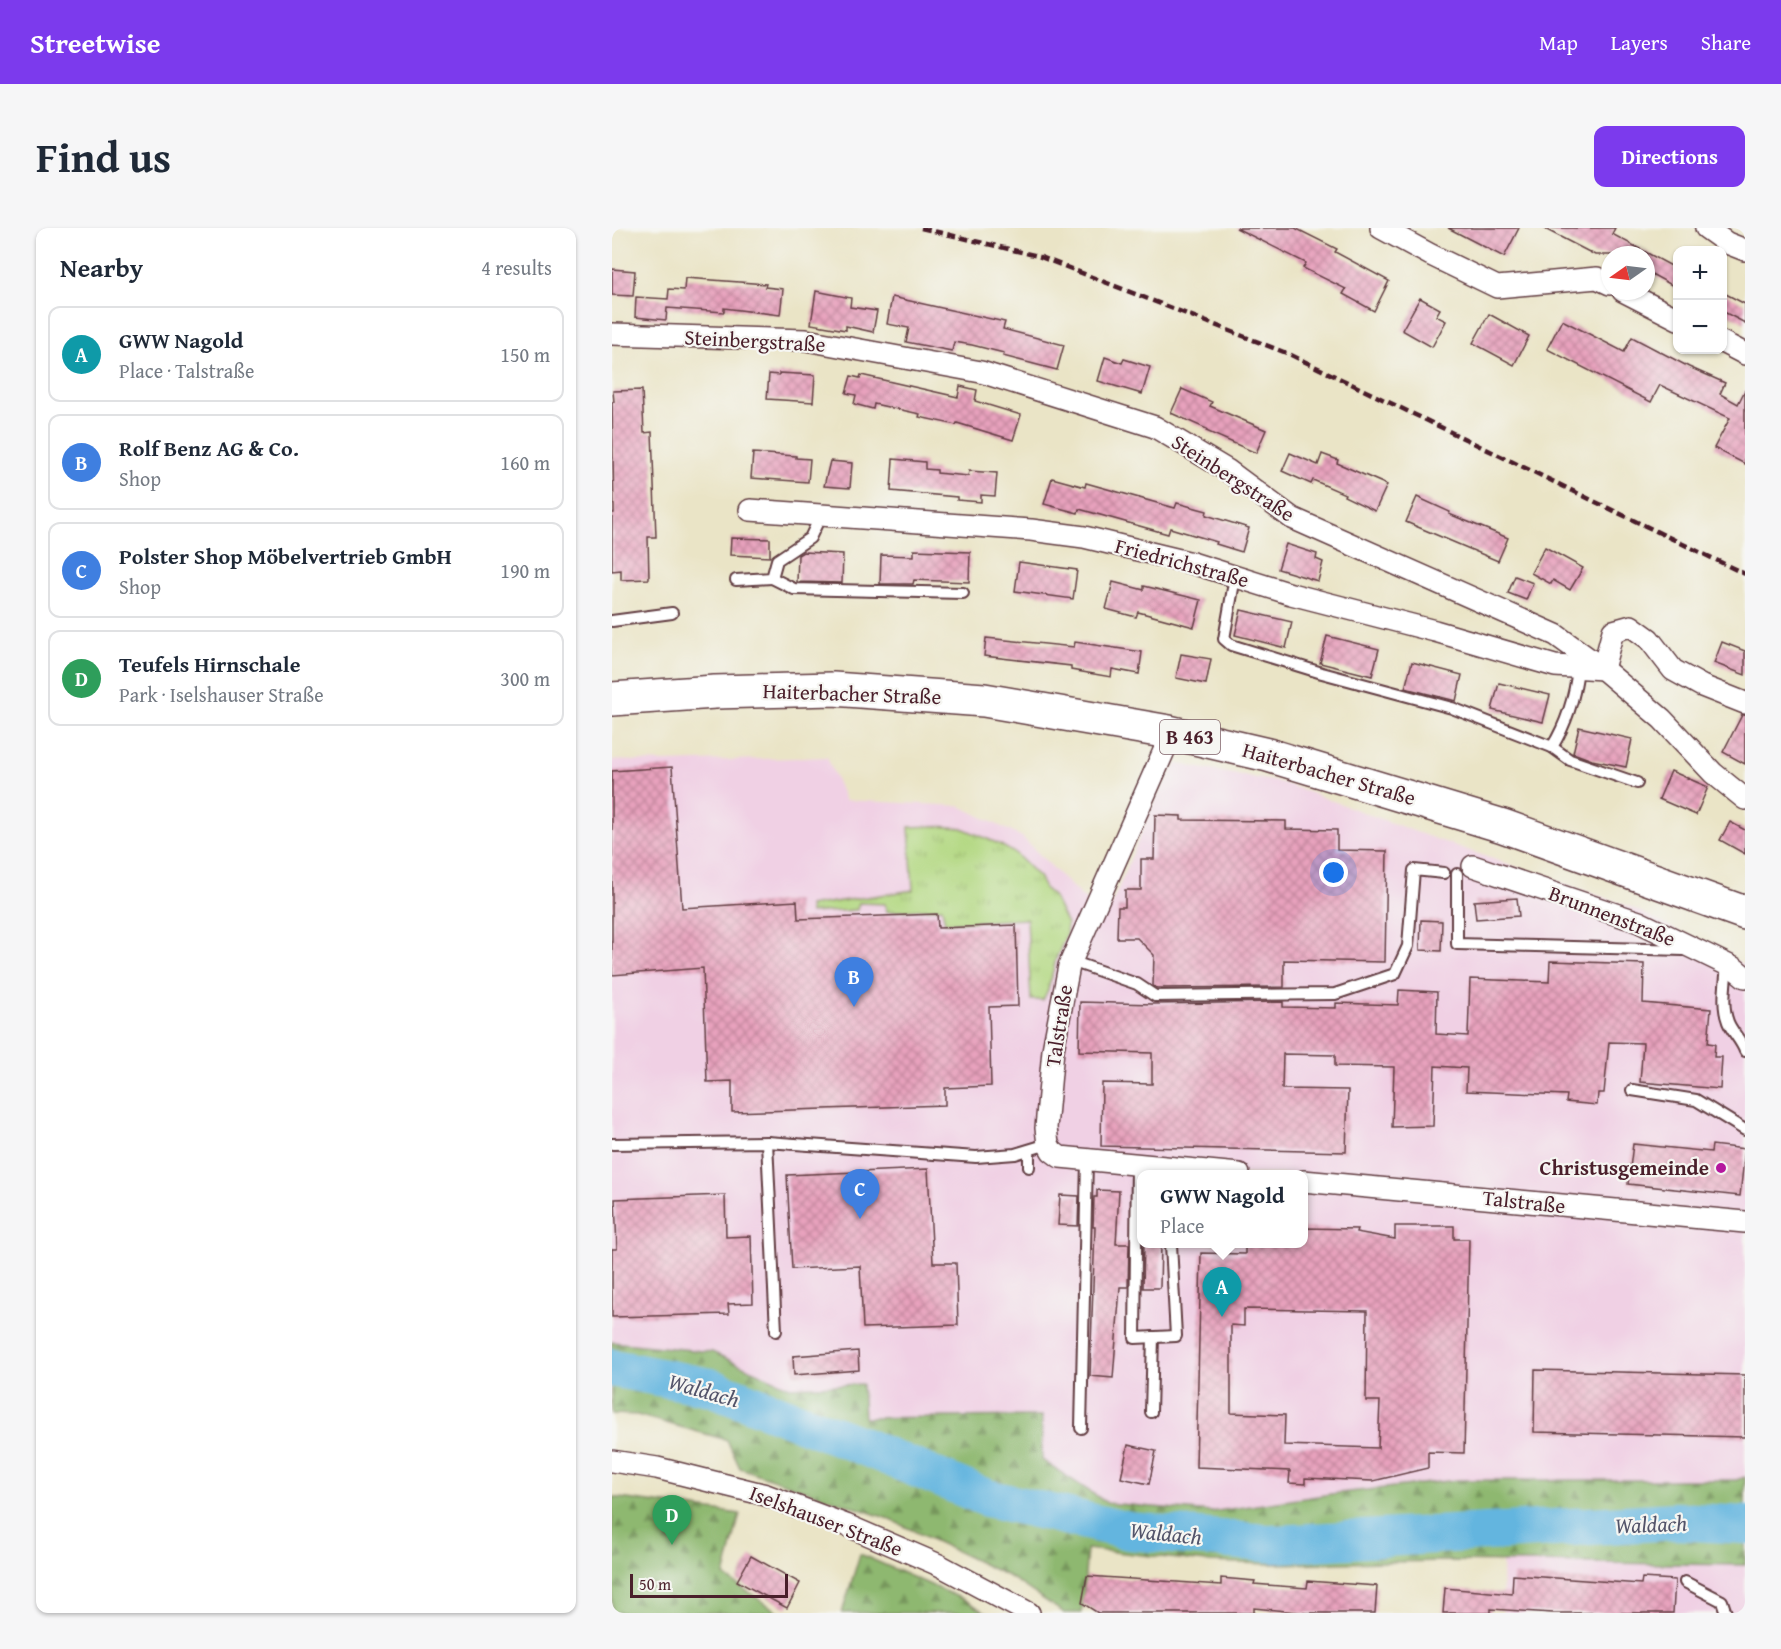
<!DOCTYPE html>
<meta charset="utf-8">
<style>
:root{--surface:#fff;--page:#f6f6f7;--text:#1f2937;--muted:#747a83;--line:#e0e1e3;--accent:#7c3aed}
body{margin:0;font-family:"Gentium Book Plus",serif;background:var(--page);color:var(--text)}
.controls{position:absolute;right:18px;top:18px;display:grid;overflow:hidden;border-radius:12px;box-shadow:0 2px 4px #0004}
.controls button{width:54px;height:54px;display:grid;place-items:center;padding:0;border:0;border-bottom:2px solid var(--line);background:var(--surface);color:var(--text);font:30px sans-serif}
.compass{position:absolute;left:989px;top:18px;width:54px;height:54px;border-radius:50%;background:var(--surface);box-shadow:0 2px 4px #0004;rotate:256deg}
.scale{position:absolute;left:18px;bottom:15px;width:158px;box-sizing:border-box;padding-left:6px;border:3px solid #4a1f2b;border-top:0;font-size:16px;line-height:21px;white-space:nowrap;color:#4a1f2b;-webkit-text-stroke:4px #f6f6f2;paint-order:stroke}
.you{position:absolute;left:722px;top:645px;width:21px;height:21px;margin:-15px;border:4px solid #fff;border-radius:50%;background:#1a73e8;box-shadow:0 0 0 9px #1a73e833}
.badge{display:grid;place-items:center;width:39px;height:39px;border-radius:50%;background:var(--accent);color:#fff;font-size:20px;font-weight:700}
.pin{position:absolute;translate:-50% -50px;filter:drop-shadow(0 2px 3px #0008)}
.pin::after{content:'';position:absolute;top:32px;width:21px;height:18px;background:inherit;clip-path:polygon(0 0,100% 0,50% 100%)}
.popup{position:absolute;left:525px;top:942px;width:171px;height:78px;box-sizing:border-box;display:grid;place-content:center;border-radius:12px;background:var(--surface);filter:drop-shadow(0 2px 4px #0005);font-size:20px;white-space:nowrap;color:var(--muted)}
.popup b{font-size:22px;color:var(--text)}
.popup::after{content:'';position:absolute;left:50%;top:100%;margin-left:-12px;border:12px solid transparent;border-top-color:var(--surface)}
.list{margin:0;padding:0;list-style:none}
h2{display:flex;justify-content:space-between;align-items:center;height:78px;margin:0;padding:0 24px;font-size:26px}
h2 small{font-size:20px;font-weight:400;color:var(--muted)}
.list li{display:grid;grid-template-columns:39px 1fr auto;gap:18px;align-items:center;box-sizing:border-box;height:96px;margin:0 12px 12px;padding:0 12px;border:2px solid var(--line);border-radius:12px}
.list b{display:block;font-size:22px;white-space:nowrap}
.list p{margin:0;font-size:20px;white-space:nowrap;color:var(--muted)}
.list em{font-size:20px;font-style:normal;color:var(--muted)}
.map{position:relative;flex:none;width:1133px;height:1385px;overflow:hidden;border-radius:12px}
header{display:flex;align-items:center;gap:36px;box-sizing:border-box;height:84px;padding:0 30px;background:var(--accent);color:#fff}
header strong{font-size:28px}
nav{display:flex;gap:33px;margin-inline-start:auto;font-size:21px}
.intro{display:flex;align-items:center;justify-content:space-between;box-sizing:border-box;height:144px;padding:0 36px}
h1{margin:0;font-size:42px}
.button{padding:15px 27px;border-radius:12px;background:var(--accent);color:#fff;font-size:21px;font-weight:700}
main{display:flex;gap:36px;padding:0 36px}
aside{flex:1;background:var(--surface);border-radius:12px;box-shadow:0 2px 4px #0004}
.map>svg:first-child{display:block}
</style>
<header>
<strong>Streetwise</strong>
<nav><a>Map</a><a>Layers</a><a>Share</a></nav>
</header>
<div class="intro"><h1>Find us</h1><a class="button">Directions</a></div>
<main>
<aside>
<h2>Nearby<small>4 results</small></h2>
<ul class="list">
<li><span class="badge" style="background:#0f9aa8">A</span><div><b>GWW Nagold</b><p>Place · Talstraße</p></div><em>150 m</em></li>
<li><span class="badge" style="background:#3f7fe0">B</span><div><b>Rolf Benz AG &amp; Co.</b><p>Shop</p></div><em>160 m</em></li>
<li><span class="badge" style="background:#3f7fe0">C</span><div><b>Polster Shop Möbelvertrieb GmbH</b><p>Shop</p></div><em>190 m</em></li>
<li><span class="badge" style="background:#2e9e5b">D</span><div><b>Teufels Hirnschale</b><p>Park · Iselshauser Straße</p></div><em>300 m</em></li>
</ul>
</aside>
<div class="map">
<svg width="1133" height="1385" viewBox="0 0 1133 1385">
<defs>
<pattern id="grass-tufts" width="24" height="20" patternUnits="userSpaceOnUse" patternTransform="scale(1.5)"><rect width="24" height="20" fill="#b3d882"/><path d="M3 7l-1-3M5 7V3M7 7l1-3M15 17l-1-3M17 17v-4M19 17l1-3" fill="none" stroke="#9bb970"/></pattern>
<pattern id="forest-firs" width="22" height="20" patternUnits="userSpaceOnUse" patternTransform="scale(1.5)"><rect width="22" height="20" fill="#8eb870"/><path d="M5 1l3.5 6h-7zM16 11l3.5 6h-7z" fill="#76955c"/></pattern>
<pattern id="building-cross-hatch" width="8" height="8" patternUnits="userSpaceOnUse" patternTransform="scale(1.5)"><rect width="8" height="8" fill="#e8a2bd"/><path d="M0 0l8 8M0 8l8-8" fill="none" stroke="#be839a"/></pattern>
</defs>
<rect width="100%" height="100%" fill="#f6f6f2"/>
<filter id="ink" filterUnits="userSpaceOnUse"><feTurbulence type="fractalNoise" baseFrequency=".0167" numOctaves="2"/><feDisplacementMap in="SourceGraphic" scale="12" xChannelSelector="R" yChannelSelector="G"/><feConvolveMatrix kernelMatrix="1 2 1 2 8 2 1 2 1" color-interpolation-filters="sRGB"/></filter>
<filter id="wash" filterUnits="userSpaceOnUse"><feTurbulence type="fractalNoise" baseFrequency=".008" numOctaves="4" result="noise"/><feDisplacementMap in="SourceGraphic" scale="24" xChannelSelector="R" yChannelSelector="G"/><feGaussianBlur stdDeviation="1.35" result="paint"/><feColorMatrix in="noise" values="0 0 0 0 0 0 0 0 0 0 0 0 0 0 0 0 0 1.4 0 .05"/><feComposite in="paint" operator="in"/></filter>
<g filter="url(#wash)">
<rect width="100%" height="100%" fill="#eae4c6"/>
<g fill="#f0d0e4" fill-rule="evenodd">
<path d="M215 529 233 572 348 578 410 609 470 669 495 687 542 575 565 536 672 555 815 608 1017 678 1133 737V1249L1124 1252H845L719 1266 599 1284 495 1275 430 1232V1188L251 1190 250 1156 178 1159 100 1124 0 1114V532L51 534ZM529 946H691V1016H529Z"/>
<path d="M890 1334 1133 1337V1385H891Z"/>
</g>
<path fill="url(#grass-tufts)" stroke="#7e7c56" stroke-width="1.5" d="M325 598 350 600 387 616 404 626 428 650 432 660 441 668 455 696 454 707 444 731 436 762 431 772H419L415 691 333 695 330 680 275 684 273 676 247 675 245 682 198 685 197 678 301 662 297 599Z"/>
<g fill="url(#forest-firs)" stroke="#6c6c4e" stroke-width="1.5">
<path d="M0 1114 100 1124 178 1159 250 1156 252 1190 430 1188V1232L495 1275 599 1284 719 1266 845 1252H1124L1133 1249V1337L833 1333 660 1336 595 1334 475 1321 470 1385H452L398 1349 277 1291 128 1240 115 1212 25 1187 0 1186Z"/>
<path d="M0 1269 128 1286 112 1348 168 1385H0Z"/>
<path d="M248 1326 353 1372 375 1385H230Z"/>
</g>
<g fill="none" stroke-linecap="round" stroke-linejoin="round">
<path stroke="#63b5df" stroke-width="38" d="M0 1140 98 1159 248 1217 375 1270 517 1303 665 1316 1064 1293 1133 1297"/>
</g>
<g id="blocks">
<g fill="url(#building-cross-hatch)" fill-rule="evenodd">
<path d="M624 0H683L725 21 723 24 777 53 762 83 731 66 734 61 691 40 694 35Z"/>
<path d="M836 0H907L892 29Z"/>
<path d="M931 0H1003L1000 6 1065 41V60L1034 43V27H983Z"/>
<path d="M0 41 23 43 21 68 0 67Z"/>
<path d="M73 50 154 56 153 59 171 61 168 87 112 80V84L55 80 54 92 23 89 24 69 56 71 57 61 72 62Z"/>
<path d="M204 63 239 70 238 79 265 83 261 104 234 98V102L199 96Z"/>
<path d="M1110 64 1133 76V95L1110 83Z"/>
<path d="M280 69 393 94 391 101 452 117 445 142 391 128 392 125 360 117 342 114 340 123 294 114 297 100 275 96Z"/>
<path d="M808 70 828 81 824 88 834 93 820 119 790 102Z"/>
<path d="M877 86 917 108 902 137 861 115Z"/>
<path d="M950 92 1012 124 1020 109 1077 139 1113 155 1108 166 1126 176 1133 162V236L1102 220 1118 190 1048 157 1039 174 935 121Z"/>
<path d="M493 129 510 135 512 131 538 139 530 166 486 153Z"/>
<path d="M167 145 203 147 201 174 155 171 157 146 167 147Z"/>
<path d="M249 147 346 169 348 158 365 162 363 173 409 187 401 212 345 195 344 197 307 189 308 186 262 176 261 181 242 176 244 167 234 165 239 148 248 150Z"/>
<path d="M570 161 600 174 598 178 654 202 644 225 594 203 595 201 559 185Z"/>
<path d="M30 162 32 205 40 204 44 309H36L37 351 9 352V342L0 343V285H2L0 174H2L1 163Z"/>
<path d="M141 225 184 228V230L198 231 196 254 139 250Z"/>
<path d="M678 225 706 237 710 226 726 232 725 235 775 257 763 283 732 268 733 266 701 252 699 256 670 243Z"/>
<path d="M281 231 313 234V241L325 242V245L356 248 357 243 385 245 383 268 369 267V274L345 272V269L279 263Z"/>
<path d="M218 233 240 235 238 260 212 258Z"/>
<path d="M440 250 473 259 474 255 563 280 565 275 595 283 594 287 637 300 630 324 604 316 605 314 558 300 556 306 467 281 466 285 432 276Z"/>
<path d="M805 269 838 284 837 286 896 310 886 333 794 294Z"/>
<path d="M119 310 158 311V329L118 327Z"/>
<path d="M674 316 705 326 704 331 711 334 706 353 666 341Z"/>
<path d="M933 319 971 340 958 362 941 352 939 356 919 345Z"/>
<path d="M302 322 358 324 357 354 302 352 301 356H268L269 327 302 328Z"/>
<path d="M191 324 231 326 230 355 185 354 186 327Z"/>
<path d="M407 334 465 342 461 371 403 363Z"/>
<path d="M903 348 921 355 914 372 896 365Z"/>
<path d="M501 354 532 362V358L589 372 582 399 526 384 524 389 494 381Z"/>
<path d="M629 382 680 394 674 420 623 407Z"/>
<path d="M715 408 767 421 760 448 708 435Z"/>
<path d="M374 410 462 419 463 414 530 424 527 446 500 441 499 449 459 442V438L372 428Z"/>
<path d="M1110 414 1133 423V447L1102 435Z"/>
<path d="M569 426 599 431 594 456 564 450Z"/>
<path d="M800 434 850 447 844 473 793 460Z"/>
<path d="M887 455 938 467 931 494 880 482Z"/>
<path d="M1130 487H1133V536L1111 524Z"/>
<path d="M967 499 1020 511 1014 539 980 532 961 525Z"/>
<path d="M60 539 70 680 185 673 186 691 325 686 326 700 404 697 406 778 377 779 379 858 333 860V877L120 884V853L95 854 91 740 0 747V543Z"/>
<path d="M1059 543 1096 559 1084 587 1047 571Z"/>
<path d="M543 587 569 588V592L674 593V601L725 602V622L775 623 773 734 672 732V759L545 760 541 758 542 727 525 710H505L506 679H513V662H529V631H542Z"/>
<path d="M1118 594 1133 602V626L1108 612Z"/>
<path d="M905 670 907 688 864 691 862 673Z"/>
<path d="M809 692 830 693 829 723 808 722Z"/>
<path d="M938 733 1032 736 1031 775 1099 781 1096 815 1103 816 1102 829H1110L1108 861 1028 854 1031 815 997 814 992 865H986L985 877 954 874 955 867 854 863 855 840 823 838 821 898 780 899 782 839 723 838V827L671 826 670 861 736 862 734 924 489 918 490 855 540 856V825L467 823 468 774 541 776 671 774V779L724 780V775L786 777 787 762 825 764 824 806 856 808 858 751 937 754Z"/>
<path d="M1021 916 1099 924 1100 917 1133 921 1128 968 1016 956Z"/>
<path d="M316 941 321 1035H344L346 1097 251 1100 248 1038 180 1041 175 947Z"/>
<path d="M485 962 507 963 504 1016H517L516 1059H508L501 1150 478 1148 483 999H481L482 969H485Z"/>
<path d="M113 967 114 1009 139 1008 141 1075 116 1076 117 1086 0 1089V1021H5L3 971Z"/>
<path d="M448 967 467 968 466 998 446 997Z"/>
<path d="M783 998H842V1011H857L852 1225 816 1224V1240L761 1253 693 1250V1256L677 1255 678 1243 584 1239 589 1025 633 1026V1016H691V1000L745 1001 744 1004 783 1011ZM632 1081 755 1083 754 1173H768L766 1220 672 1217 673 1187 619 1185V1097L632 1098Z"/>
<path d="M532 1016H549L548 1060H531Z"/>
<path d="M246 1123 247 1142 182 1147 181 1128Z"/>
<path d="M923 1142 1133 1147V1209L922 1204Z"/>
<path d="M516 1217 544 1223 537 1256 509 1250Z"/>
<path d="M139 1328 188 1355 175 1380 125 1353Z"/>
<path d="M901 1347 1029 1356 1030 1350 1063 1352 1061 1385H941L879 1381V1385H831L833 1360 900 1366Z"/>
<path d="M475 1348 609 1357V1350L643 1353 642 1356 695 1360 696 1353 765 1358 763 1385H694L642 1380V1385H486L470 1375Z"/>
</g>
</g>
</g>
<g filter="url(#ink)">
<use href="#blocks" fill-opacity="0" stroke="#623d42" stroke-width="1.5"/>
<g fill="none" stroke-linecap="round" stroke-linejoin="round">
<defs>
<g id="service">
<path d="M623 349 612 411 619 417 710 445 840 480 940 519 958 532 1025 555"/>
<path d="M160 350 182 361 351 365"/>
<path d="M124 352 160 350 165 332 198 310 209 287"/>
<path d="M0 393 60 385"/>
<path d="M940 519C955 495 963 467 966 440"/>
<path d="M845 646V716L1072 722"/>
<path d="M459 733 525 756 543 768 723 766 783 746 796 718 802 642 832 645"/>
<path d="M1115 736C1114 754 1109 776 1116 794 1120 804 1129 812 1133 823"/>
<path d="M1020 862 1084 872 1133 902"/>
<path d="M155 914 164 1103"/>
<path d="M0 916 155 914 364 929 403 926 436 916"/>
<path d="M417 924V939"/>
<path d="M525 937 523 1110 564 1108 559 1016"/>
<path d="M539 1184 541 1109"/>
<path d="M469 1200 475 932"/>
<path d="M1073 1354 1110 1373 1114 1385"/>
</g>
<g id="minor">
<path d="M769 0 819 27 885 59 985 50 998 56"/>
<path d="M1094 0 1115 15 1133 22"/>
<path d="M1011 63 1066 91"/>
<path d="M0 106 194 112 369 144 543 199 615 242 680 290 944 407 991 441 1050 491 1101 545 1133 571"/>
<path d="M1110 114 1133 126"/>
<path d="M138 282 419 302 472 309 580 335 679 366 823 403 943 438 991 441"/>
<path d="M991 441 1001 403 1019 398 1037 411 1061 442 1090 458 1133 475"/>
<path d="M557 504 555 516 457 738 441 822 434 900 436 916 440 923 448 929 627 946"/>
<path d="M861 638 1027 694 1122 740 1133 749"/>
<path d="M691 953 1133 994"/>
<path d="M0 1233 45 1240 154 1267 234 1297 327 1337 417 1385"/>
</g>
<path id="primary" d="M0 471 103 464 221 461 372 472 557 504 656 527 891 598 1133 685"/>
</defs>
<use href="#service" stroke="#623d42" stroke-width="14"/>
<use href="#minor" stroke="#623d42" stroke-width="24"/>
<use href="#primary" stroke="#623d42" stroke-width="36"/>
<use href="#service" stroke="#fff" stroke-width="10"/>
<use href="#minor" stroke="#fff" stroke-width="21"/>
<use href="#primary" stroke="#fff" stroke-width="33"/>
<path stroke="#4a1f2b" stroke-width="4.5" stroke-dasharray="9 4.5" stroke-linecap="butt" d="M309 0 426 28 677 126 1133 346"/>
</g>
</g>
<circle fill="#b5179e" stroke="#f6f6f2" stroke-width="2" cx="1109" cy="940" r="6"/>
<g text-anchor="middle" stroke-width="4.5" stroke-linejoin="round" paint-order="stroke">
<rect fill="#f6f6f2" stroke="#7e6067" stroke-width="1.5" x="548" y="492" width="60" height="34" rx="4.5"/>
<g font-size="20" font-weight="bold" fill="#4a1f2b">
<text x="578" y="516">B 463</text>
</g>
<g font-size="21" fill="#4a1f2b" stroke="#f6f6f2">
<text transform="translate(143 113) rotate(3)" y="7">Steinbergstraße</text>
<text transform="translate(621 250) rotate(33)" y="7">Steinbergstraße</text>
<text transform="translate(570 335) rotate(15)" y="7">Friedrichstraße</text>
<text transform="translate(240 466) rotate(2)" y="7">Haiterbacher Straße</text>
<text transform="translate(717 546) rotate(16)" y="7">Haiterbacher Straße</text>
<text transform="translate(1000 688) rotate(21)" y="7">Brunnenstraße</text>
<text transform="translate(447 798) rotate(-81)" y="7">Talstraße</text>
<text transform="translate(912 974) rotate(6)" y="7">Talstraße</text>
<text transform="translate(214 1293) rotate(21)" y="7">Iselshauser Straße</text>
</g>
<g font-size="21" font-weight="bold" fill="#4a1f2b" stroke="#f6f6f2" text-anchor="end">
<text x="1097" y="947">Christusgemeinde</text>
</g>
<g font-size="22" font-style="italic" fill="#53546a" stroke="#f6f6f2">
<text transform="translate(92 1162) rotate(16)" y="8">Waldach</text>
<text transform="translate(1039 1296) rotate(-2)" y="8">Waldach</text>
<text transform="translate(554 1305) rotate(6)" y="8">Waldach</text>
</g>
</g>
</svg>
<div class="controls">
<button>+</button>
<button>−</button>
</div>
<svg class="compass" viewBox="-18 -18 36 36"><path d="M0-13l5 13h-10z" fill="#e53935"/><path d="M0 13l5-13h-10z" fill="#747a83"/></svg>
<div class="scale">50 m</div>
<div class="you"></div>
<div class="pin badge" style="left:610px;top:1089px;background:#0f9aa8">A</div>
<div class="popup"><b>GWW Nagold</b>Place</div>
<div class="pin badge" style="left:242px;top:779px;background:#3f7fe0">B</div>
<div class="pin badge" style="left:248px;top:991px;background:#3f7fe0">C</div>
<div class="pin badge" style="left:60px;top:1317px;background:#2e9e5b">D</div>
</div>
</main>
